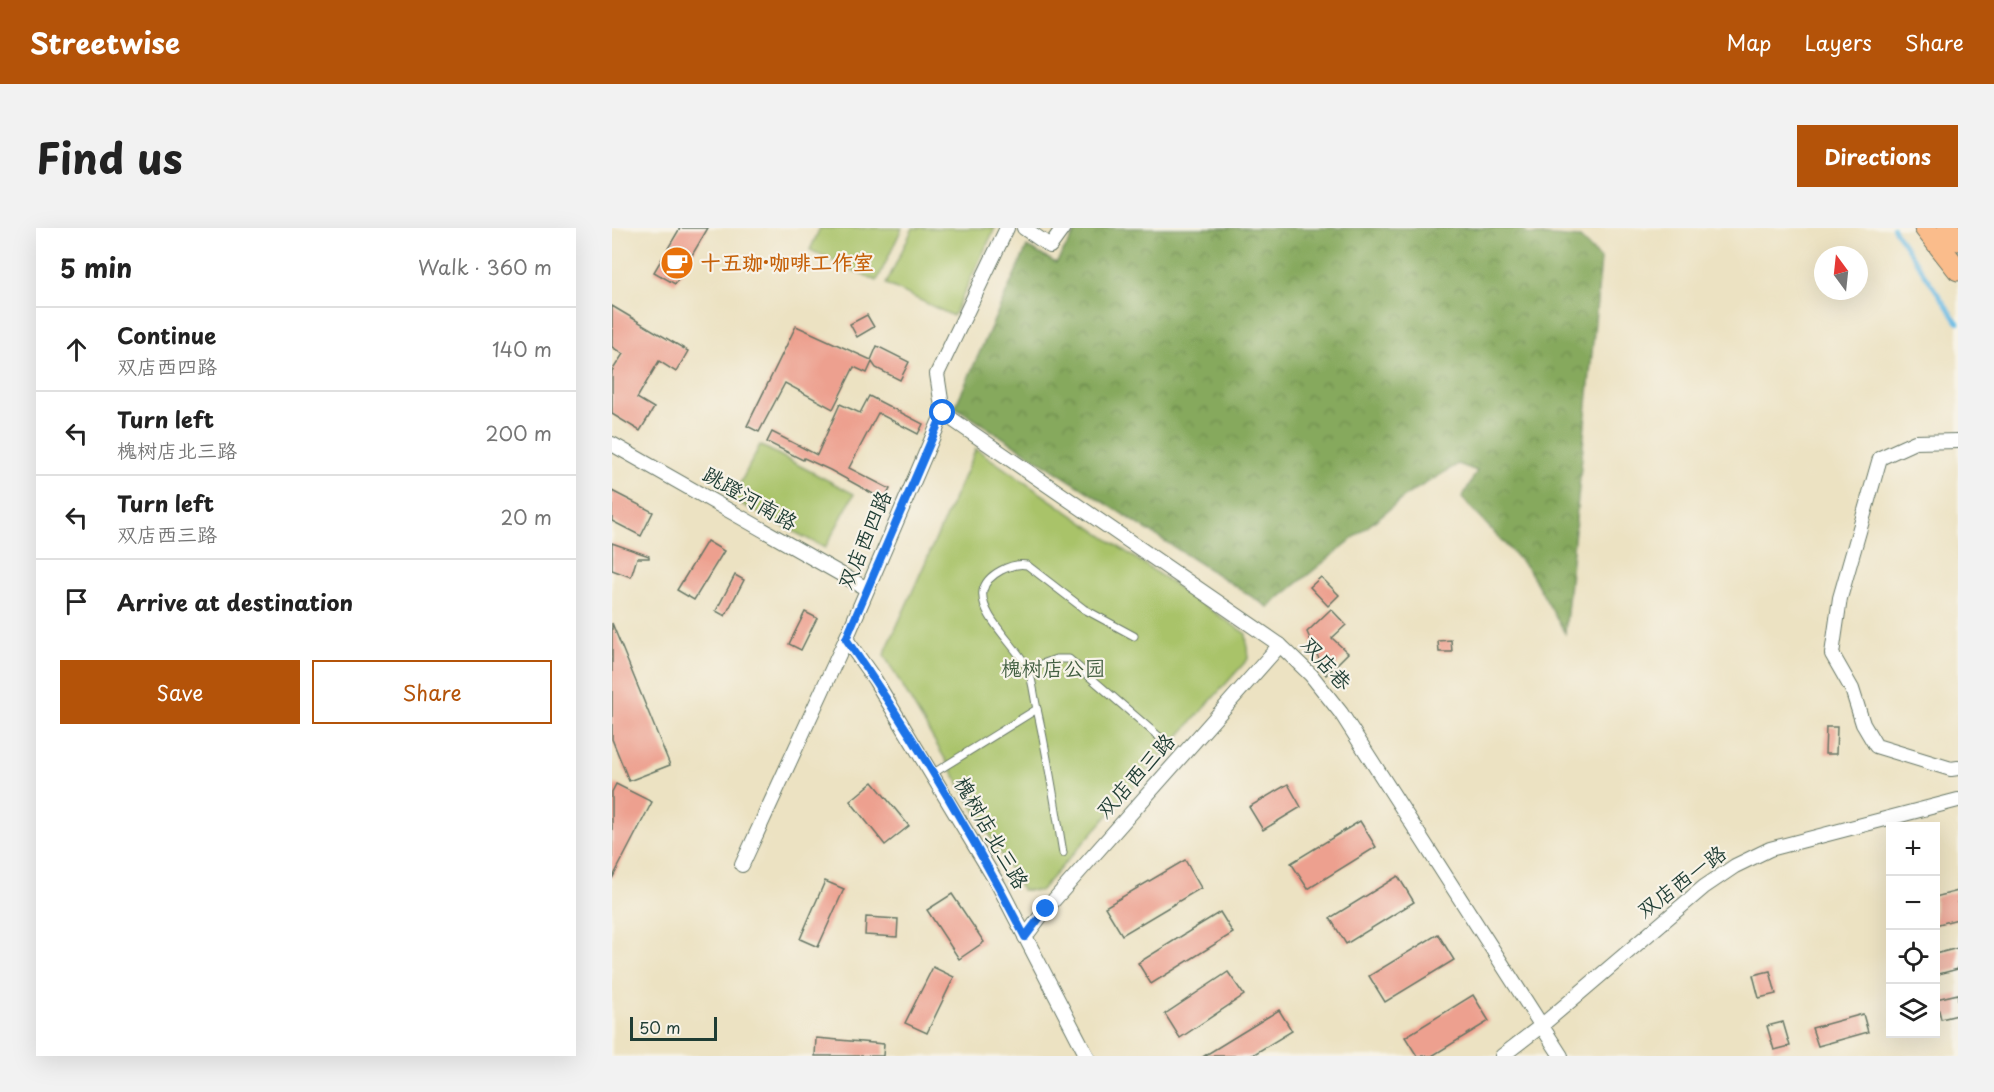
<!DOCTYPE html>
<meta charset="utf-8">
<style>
:root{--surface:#fff;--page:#f2f2f2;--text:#222;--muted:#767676;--line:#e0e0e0;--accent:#b45309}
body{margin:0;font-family:"Playpen Sans","LXGW WenKai TC",sans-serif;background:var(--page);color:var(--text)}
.controls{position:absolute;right:18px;bottom:18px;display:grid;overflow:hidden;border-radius:0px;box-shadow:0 6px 24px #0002}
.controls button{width:54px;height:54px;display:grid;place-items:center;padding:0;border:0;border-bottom:2px solid var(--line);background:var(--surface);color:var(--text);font:30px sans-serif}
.compass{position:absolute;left:1202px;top:18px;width:54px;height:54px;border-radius:50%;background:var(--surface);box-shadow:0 6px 24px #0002;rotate:345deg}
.scale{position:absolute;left:18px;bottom:15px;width:87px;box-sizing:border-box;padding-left:6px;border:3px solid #1f3d34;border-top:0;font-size:16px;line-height:21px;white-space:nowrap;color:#1f3d34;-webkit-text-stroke:4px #f7f3e8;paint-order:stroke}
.stop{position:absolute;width:18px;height:18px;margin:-14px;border:4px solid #1a73e8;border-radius:50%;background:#fff}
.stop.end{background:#1a73e8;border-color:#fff;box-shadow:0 2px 6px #0008}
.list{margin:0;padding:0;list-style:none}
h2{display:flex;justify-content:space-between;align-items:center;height:78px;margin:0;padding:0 24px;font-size:26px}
h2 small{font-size:20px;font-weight:400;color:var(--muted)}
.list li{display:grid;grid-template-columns:39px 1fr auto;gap:18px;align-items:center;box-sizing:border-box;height:84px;padding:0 24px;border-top:2px solid var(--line)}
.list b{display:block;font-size:22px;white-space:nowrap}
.list p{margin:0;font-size:20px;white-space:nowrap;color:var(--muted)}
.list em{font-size:20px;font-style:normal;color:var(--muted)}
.actions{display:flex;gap:12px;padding:18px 24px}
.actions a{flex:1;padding:14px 0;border:2px solid var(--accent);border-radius:0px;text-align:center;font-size:21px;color:var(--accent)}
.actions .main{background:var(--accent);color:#fff}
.icon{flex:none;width:33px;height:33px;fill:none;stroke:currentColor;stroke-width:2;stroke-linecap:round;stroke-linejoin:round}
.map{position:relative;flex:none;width:1346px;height:828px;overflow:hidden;border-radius:0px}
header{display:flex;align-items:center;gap:36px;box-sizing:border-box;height:84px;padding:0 30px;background:var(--accent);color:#fff}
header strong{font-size:28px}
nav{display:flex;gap:33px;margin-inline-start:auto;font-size:21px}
.intro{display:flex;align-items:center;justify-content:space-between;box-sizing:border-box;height:144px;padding:0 36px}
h1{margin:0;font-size:42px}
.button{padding:15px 27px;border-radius:0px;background:var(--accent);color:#fff;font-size:21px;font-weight:700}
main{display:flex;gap:36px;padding:0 36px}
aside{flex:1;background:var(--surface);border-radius:0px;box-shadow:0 6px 24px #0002}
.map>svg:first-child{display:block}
</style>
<header>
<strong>Streetwise</strong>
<nav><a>Map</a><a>Layers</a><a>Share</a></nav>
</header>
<div class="intro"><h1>Find us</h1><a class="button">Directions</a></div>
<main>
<aside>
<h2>5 min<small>Walk · 360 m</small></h2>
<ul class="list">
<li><svg class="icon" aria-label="ahead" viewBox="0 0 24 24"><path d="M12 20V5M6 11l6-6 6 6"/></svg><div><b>Continue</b><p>双店西四路</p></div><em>140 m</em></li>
<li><svg class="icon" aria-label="left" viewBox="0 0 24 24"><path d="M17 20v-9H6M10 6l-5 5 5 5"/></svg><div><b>Turn left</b><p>槐树店北三路</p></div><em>200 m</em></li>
<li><svg class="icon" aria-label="left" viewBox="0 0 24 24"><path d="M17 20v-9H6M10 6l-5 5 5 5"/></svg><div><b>Turn left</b><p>双店西三路</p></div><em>20 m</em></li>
<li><svg class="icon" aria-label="arrive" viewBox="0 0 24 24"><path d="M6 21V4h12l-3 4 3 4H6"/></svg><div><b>Arrive at destination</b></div></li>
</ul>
<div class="actions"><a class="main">Save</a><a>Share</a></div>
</aside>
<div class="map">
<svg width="1346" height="828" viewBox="0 0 1346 828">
<defs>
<pattern id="forest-crowns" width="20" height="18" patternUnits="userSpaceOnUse" patternTransform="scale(1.5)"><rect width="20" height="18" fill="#86a95d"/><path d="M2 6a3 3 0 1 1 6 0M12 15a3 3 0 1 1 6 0" fill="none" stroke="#6d8b4e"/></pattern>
</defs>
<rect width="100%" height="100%" fill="#f7f3e8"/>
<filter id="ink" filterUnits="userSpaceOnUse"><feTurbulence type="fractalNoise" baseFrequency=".0167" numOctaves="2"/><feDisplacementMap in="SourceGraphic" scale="12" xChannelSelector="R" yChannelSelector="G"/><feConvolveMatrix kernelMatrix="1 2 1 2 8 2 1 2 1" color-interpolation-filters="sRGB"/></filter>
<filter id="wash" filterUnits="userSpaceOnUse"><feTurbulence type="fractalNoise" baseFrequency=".008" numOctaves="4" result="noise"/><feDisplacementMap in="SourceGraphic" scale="24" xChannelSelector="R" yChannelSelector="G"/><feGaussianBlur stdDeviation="1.35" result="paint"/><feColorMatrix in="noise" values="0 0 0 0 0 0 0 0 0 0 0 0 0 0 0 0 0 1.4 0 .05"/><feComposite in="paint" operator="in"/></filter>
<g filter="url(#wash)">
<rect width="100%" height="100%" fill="#ece2c2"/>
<g fill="#a9c369" stroke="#64804e" stroke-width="1.5">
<path d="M208 0H290L265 53 198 22Z"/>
<path d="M301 0H383L341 88 274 56Z"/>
<path d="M148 217 242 266 213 320 120 271Z"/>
<path d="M364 221 634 406 636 431 428 663 410 662 272 427Z"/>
</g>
<path fill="url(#forest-crowns)" stroke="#527348" stroke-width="1.5" d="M466 0H911L915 6 968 10 989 31 953 405 917 342 850 270 865 243 846 236 796 266 656 379 343 179 415 19 444 35Z"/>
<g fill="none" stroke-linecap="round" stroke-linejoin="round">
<path stroke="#6abbe5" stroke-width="4" d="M1281 0 1346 95"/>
</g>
<g id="blocks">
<g fill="#eda08f">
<path d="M68 0H96L63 56 42 44Z"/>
<path d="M0 78 76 123 64 144 47 133 25 170 42 180 28 203 0 186V143L11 126 0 119Z"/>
<path d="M255 87 262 99 245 109 238 96Z"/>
<path d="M184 98 259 132 265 118 297 134 288 152 264 140 260 134 255 145 242 139 221 181 173 155 147 204 135 198Z"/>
<path d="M257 168 311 196 306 206 266 185 237 240 278 261 272 272 218 242 192 230 191 232 155 214 160 204 205 227 228 176 248 185Z"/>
<path d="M0 263 41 284 29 308 0 293Z"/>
<path d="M95 313 112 323 82 372 65 362Z"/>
<path d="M0 315 37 328V330H25L19 349 0 342Z"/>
<path d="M123 347 132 352 113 388 104 383Z"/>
<path d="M709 349 727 367 716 378 698 359Z"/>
<path d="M719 381 734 397 720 410 736 425 714 447 695 404Z"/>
<path d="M193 384 205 390 189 422 177 416Z"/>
<path d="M0 395 58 537 17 553 0 511Z"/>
<path d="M839 412 840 424H827L826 413Z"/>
<path d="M1214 499H1225L1224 526H1213Z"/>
<path d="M261 554 297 598 273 617 238 573Z"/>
<path d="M4 556 40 574 0 651V564Z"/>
<path d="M676 556 689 579 651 602 637 579Z"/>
<path d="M748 593 764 619 696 661 679 635Z"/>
<path d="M573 632 589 660 510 707 493 679Z"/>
<path d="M786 648 802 674 734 716 718 690Z"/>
<path d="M213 653 232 661 206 719 188 711Z"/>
<path d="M1346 663V691L1323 697V669Z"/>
<path d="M340 666 372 714 347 731 315 682Z"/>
<path d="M608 684 621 705 539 756 526 735Z"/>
<path d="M254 689 286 691 285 709 253 707Z"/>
<path d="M826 706 842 732 773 774 757 748Z"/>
<path d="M1346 720V741L1323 747V726Z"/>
<path d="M321 739 342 749 315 805 293 795Z"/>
<path d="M1158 743 1164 766 1147 770 1141 747Z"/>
<path d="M616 744 632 767 568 810 553 786Z"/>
<path d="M1346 766V787L1329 791 1324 771Z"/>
<path d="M861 767 877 793 820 828H805L793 809Z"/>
<path d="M667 782 680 803 639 828H592Z"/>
<path d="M1251 786 1256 804 1206 818 1200 800Z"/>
<path d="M1171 794 1178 818 1162 822 1155 798Z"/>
<path d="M204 810 272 816 271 828H203Z"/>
</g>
</g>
</g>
<g filter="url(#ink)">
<use href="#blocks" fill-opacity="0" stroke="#677766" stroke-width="1.5"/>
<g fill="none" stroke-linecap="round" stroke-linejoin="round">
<defs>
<g id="lane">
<path d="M416 441 444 431H457L552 513"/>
<path d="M320 546 425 481"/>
<path d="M451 625C443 577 436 529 425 481 422 469 421 453 416 441 406 419 367 388 371 363 374 346 401 334 415 337L472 381 522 408"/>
</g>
<g id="street">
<path d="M412 0 438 18 451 0"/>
<path d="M331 185 668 417 699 447 729 485 949 828"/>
<path d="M1346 213 1303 214 1268 230 1228 370 1220 426 1240 461 1251 496 1264 518 1339 541 1346 540"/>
<path d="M0 216 255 361"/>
<path d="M234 411 263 452 387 658 475 828"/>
<path d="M130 637 234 411 331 185 325 146 395 0"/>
<path d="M413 709 434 681 668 417"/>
<path d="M890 828 929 798 1092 659 1123 638 1158 621 1346 572"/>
</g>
<g id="primary">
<path d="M1313 0 1346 42"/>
<path d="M1336 0 1346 12"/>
</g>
</defs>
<use href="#lane" stroke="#677766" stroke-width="9"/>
<use href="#street" stroke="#677766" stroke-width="16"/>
<use href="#primary" stroke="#677766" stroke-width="23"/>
<use href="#lane" stroke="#fff" stroke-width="7"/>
<use href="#street" stroke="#fff" stroke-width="14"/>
<use href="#primary" stroke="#fabc8b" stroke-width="21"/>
</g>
</g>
<g fill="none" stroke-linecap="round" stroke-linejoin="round" filter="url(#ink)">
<path stroke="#1a73e8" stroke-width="8" d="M331 185 234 411C299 504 361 608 413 709L434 681"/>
</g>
<defs>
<symbol id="cafe-disc" viewBox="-11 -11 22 22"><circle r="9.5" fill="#e8710a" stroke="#f7f3e8"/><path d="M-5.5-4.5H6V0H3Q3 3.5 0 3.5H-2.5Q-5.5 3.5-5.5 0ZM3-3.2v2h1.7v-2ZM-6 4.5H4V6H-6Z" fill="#fff"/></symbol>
</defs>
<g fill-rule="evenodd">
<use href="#cafe-disc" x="46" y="16" width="38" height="38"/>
</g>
<g text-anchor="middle" stroke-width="4.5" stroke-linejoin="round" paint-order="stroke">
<g font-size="21" font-weight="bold" fill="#c56008" stroke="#f7f3e8" text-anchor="start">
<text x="88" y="42">十五珈·咖啡工作室</text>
</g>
<g font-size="21" fill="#1f3d34" stroke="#f7f3e8">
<text transform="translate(138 271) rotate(30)" y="7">跳蹬河南路</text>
<text transform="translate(253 312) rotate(-67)" y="7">双店西四路</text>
<text transform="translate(714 436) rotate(48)" y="7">双店巷</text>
<text transform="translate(524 548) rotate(-48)" y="7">双店西三路</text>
<text transform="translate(379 605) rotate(60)" y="7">槐树店北三路</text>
<text transform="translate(1070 654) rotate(-37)" y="7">双店西一路</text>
</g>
<g font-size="21" fill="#425e41" stroke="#f7f3e8">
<text x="441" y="448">槐树店公园</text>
</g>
</g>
</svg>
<div class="controls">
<button>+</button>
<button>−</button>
<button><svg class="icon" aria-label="locate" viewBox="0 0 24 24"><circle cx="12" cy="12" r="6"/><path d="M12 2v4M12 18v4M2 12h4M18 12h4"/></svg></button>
<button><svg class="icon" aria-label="layers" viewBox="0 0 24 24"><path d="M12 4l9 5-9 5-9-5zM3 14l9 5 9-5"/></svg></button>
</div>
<svg class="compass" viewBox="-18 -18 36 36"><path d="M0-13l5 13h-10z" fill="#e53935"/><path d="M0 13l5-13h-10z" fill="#767676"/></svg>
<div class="scale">50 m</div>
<div class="stop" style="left:331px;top:185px"></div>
<div class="stop end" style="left:434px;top:681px"></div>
</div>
</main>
